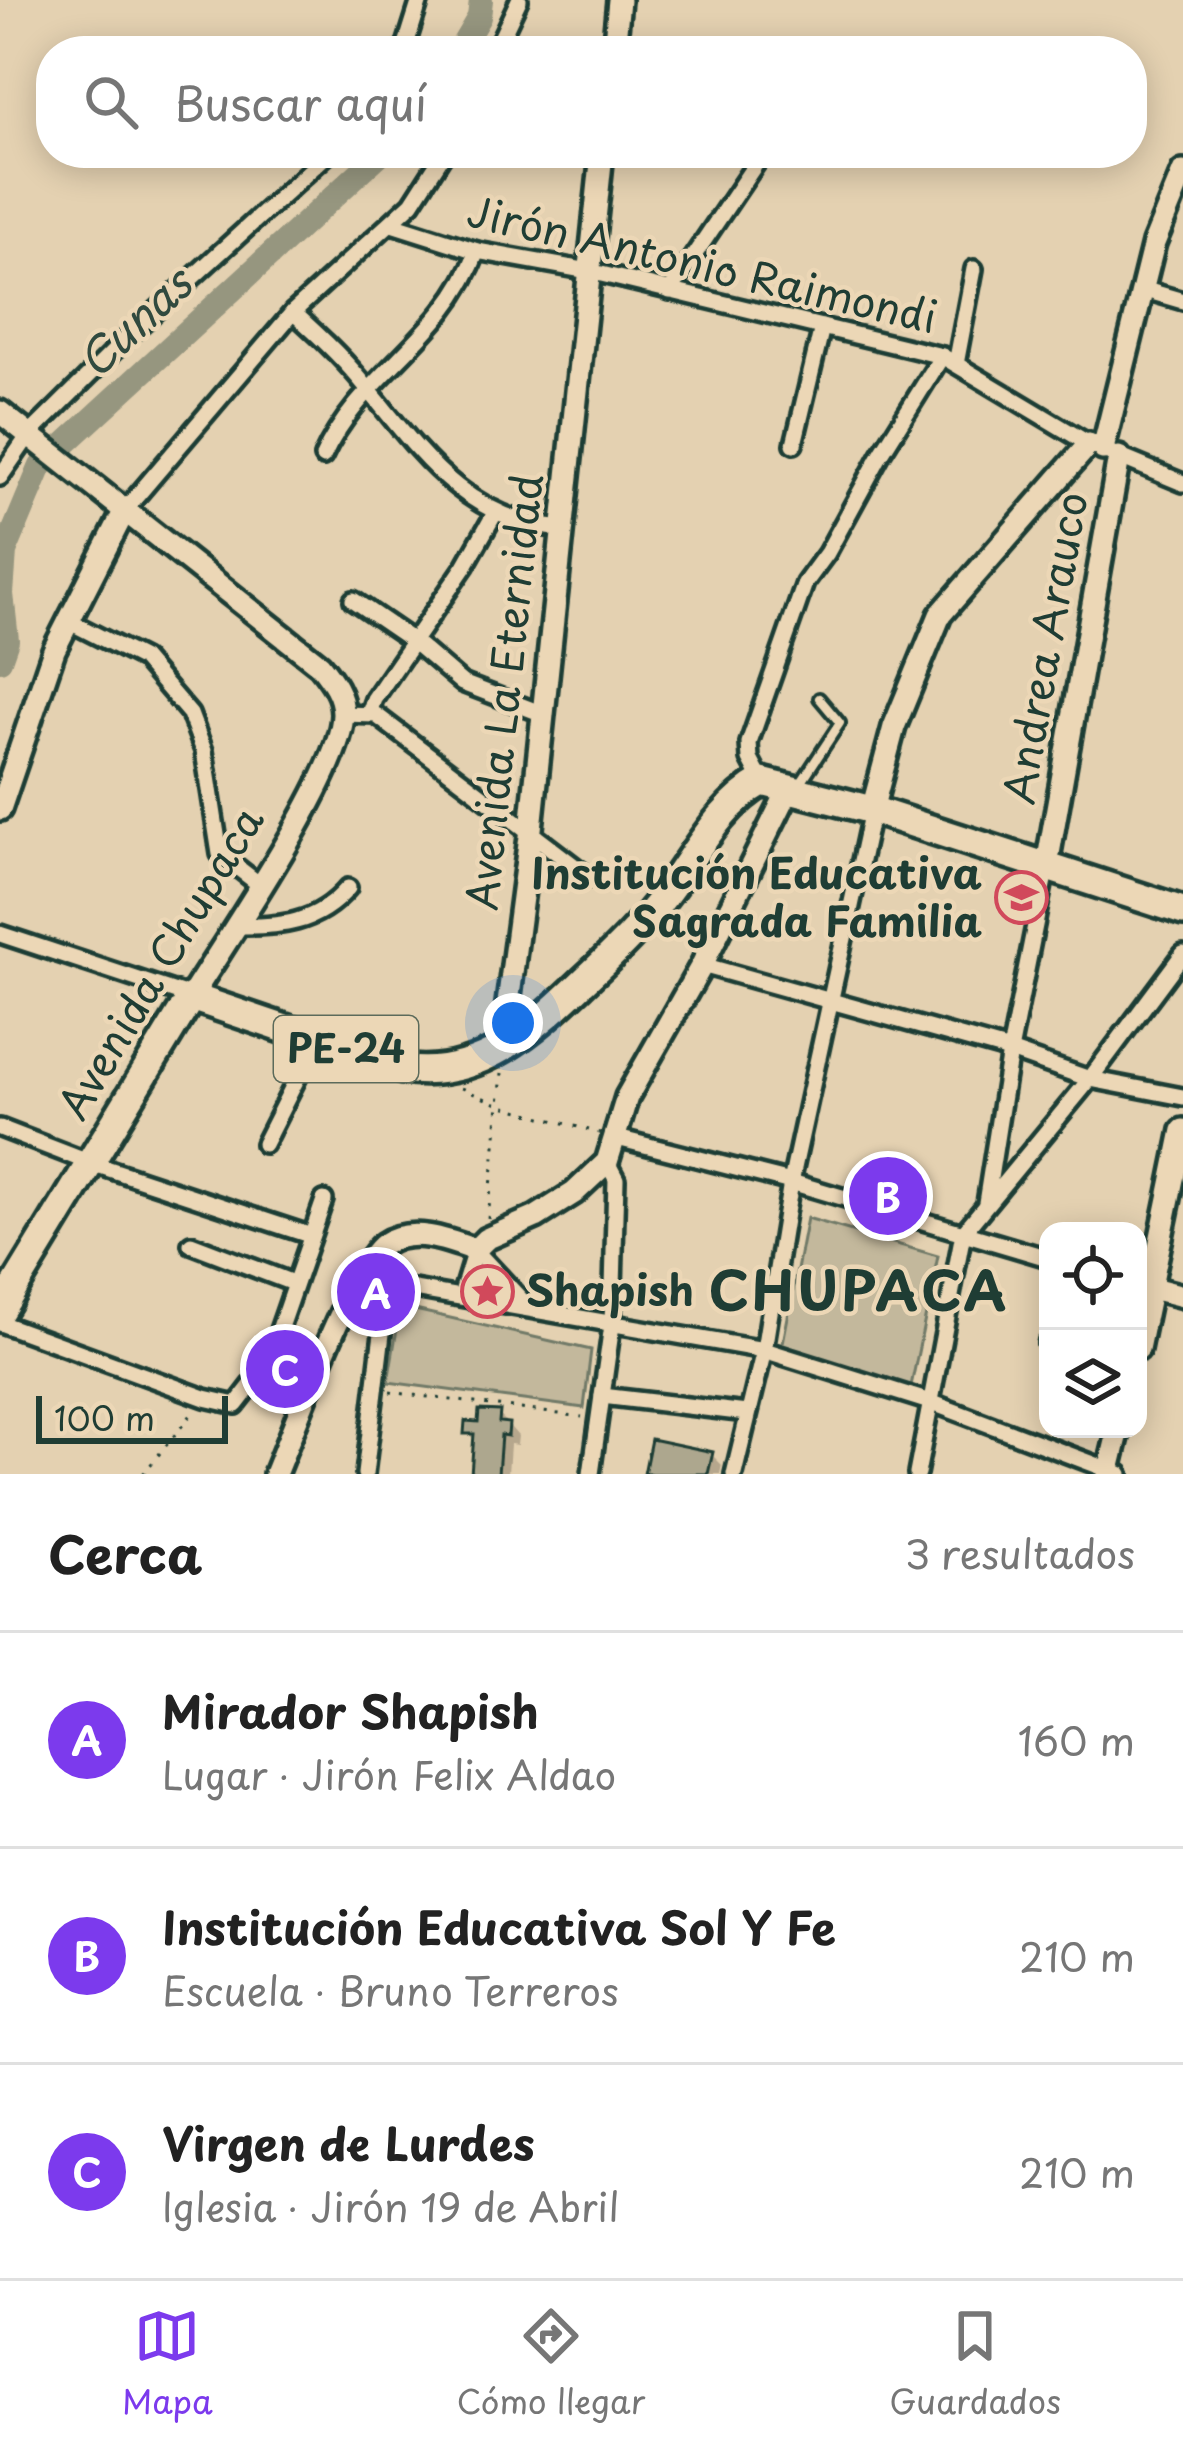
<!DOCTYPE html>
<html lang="es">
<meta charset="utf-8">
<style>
:root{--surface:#fff;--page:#f2f2f2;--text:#222;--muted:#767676;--line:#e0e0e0;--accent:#7c3aed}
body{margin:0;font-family:"Playpen Sans",sans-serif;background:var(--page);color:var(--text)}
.controls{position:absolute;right:36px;bottom:36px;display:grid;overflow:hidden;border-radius:24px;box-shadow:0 6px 30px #0003}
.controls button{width:108px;height:108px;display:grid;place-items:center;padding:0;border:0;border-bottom:3px solid var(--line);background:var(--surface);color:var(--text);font:60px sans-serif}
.scale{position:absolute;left:36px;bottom:30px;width:192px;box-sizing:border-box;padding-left:12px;border:6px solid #1f3d34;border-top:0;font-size:33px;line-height:42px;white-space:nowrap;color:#1f3d34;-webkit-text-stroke:9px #ecd7b6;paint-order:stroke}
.you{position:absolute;left:513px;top:1023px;width:42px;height:42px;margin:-30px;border:9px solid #fff;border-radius:50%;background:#1a73e8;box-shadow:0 0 0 18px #1a73e833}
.badge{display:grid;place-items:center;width:78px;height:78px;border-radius:50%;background:var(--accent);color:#fff;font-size:39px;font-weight:700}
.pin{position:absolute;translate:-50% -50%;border:6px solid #fff;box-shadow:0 3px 12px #0006}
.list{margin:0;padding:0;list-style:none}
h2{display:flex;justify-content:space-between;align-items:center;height:156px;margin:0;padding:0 48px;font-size:51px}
h2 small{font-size:39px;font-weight:400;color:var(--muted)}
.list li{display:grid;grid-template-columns:78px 1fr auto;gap:36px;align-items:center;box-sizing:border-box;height:216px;padding:0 48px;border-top:3px solid var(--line)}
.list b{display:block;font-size:45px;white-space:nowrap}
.list p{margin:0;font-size:39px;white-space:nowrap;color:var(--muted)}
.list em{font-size:39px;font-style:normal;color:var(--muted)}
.icon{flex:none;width:66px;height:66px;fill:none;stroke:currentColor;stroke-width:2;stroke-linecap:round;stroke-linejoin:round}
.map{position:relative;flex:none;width:1183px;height:1474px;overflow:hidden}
.search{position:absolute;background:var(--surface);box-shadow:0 6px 30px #0003;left:36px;right:36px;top:36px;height:132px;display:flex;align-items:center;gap:30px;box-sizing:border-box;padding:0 42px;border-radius:48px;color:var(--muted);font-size:45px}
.sheet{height:804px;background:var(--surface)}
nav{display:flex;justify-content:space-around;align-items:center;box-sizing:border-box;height:168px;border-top:3px solid var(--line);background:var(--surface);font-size:33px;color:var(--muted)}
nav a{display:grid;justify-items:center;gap:6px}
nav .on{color:var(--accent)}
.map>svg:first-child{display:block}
</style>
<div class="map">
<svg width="1183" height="1474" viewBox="0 0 1183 1474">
<rect width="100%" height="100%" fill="#e4d1b1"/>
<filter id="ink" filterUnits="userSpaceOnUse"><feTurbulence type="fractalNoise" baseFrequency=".00833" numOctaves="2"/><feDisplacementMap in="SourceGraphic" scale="24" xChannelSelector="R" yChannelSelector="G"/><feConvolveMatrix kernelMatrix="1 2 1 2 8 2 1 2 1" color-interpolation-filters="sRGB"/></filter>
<g filter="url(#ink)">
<g fill="#c3b89c" stroke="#717a68" stroke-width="3">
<path d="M807 1218 938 1256 911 1386 782 1348Z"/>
<path d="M415 1310 591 1350 584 1408 388 1382 398 1323Z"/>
</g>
<g fill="#0003">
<path d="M499 1414 518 1436 517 1445 510 1444 508 1474H474L477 1442 467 1433Z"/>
<path d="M653 1443 712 1455 722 1465 720 1474H647Z"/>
</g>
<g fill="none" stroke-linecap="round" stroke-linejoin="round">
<g stroke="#96967f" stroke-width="24">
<path d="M459 51 479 17 481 0"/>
<path d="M0 660 7 640 2 594 5 552 41 466 381 153"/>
</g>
</g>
<g fill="#ada78e" stroke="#1f3d34" stroke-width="3">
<path d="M479 1410 500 1411 499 1422 509 1423 508 1436 501 1435 498 1474H471L474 1434H464L465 1421 478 1422Z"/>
<path d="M651 1439 713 1452 708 1474H644Z"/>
</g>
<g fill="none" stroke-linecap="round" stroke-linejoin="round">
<defs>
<path id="service" d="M798 787 840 723 819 698"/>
<g id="minor">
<path d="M404 51 420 0"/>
<path d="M495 51 519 0"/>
<path d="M392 224 477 251 589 271 942 356 1089 444 1183 483"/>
<path d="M1142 289 1183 301"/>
<path d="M670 291 763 153"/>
<path d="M293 312C316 333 339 354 359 378 418 449 462 520 562 529"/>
<path d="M956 364 974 269"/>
<path d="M794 444 822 327"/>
<path d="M323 457C359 376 447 336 477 251"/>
<path d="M0 477 29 435 135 330 329 153"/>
<path d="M125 510 293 312 412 203 444 153"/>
<path d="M353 600 413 641 462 683 543 714"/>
<path d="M68 621 143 659 190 714 204 751 220 854 260 885"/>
<path d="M369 713 374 699 465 566 495 513"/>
<path d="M343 714 376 715 590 878"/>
<path d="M762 782 750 759 749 743 805 583 827 553 881 454 942 356"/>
<path d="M235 926C280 927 317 924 348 888"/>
<path d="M0 934 191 997"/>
<path d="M702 965 1010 1051 1090 1079 1183 1097"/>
<path d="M0 1128 88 1162 309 1235"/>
<path d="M613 1137 791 1182 1048 1258"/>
<path d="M264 1144 317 1039"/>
<path d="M986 1203 1010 1051 1047 865"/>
<path d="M191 1244 293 1283"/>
<path d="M475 1250 529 1308"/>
<path d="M461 1296 475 1250"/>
<path d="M0 1323 205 1398 236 1405 267 1365 324 1200"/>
<path d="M1047 1344H1048"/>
<path d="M602 1396 747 1413"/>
<path d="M365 1474 384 1317 393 1300 414 1289 764 1350 930 1402 1120 1474"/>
<path d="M591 1474 612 1325 616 1179 607 1162"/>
<path d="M734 1474 764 1350 791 1182 872 810"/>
<path d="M917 1474 963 1233 1090 1079 1183 954"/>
</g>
<g id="tertiary">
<path d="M614 51 619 0"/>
<path d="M1103 449 1154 243 1183 172"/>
<path d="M0 809 54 650 125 510"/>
<path d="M872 810 894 727 940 615 1089 444"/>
<path d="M1047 865 1119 457"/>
<path d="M502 1049 531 829 602 153"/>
<path d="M1152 1288 1183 1296"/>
<path d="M1138 1349 1183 1130"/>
<path d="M275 1474C293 1431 353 1265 384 1244 411 1226 448 1240 475 1250L486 1239 536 1217 574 1193 607 1162 627 1097 702 965 790 787"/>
<path d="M1108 1474 1119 1429"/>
</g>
<path id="secondary" d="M0 412 320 665C332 680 343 694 343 714 342 772 226 940 191 997"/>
<path id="trunk" d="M0 1311 191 997 403 1069C479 1081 535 1028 585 980 615 952 643 925 667 892 695 855 720 805 762 782L872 810 1183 911"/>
</defs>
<use href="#service" stroke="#1f3d34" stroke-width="16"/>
<use href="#minor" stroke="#1f3d34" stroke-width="24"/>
<use href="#tertiary" stroke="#1f3d34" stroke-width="30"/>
<use href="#secondary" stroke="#1f3d34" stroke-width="30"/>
<use href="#trunk" stroke="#1f3d34" stroke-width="36"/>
<g stroke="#1f3d34" stroke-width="3" stroke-dasharray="3 9" stroke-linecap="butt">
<path d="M461 1088 502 1106 600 1133"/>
<path d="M488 1219 502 1073"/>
<path d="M282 1360 301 1356"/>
<path d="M390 1392 582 1417"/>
<path d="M143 1474 195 1410"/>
</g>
<use href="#service" stroke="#ecd7b6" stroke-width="8"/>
<use href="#minor" stroke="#ecd7b6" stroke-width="15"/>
<use href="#tertiary" stroke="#ecd7b6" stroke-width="21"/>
<use href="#secondary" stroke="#ecd7b6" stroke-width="21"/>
<use href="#trunk" stroke="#ecd7b6" stroke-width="27"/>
</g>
</g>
<defs>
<symbol id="school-ring" viewBox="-11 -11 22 22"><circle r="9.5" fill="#ecd7b6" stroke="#d1495b" stroke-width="1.5"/><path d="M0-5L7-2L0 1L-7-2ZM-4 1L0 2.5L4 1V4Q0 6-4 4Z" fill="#d1495b"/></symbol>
<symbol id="sight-ring" viewBox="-11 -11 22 22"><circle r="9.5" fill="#ecd7b6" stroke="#d1495b" stroke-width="1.5"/><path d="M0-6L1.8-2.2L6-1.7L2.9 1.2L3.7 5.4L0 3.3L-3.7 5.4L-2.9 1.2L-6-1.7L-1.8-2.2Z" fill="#d1495b"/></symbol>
</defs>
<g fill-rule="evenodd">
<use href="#school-ring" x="992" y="868" width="59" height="59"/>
<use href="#sight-ring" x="458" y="1262" width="59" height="59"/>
</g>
<g text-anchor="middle" stroke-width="9" stroke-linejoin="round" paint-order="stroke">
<rect fill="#ecd7b6" stroke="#5c6b5b" stroke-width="3" x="274" y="1016" width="144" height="66" rx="9"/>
<g font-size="39" font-weight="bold" fill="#1f3d34">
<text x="346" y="1063">PE-24</text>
</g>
<g font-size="42" fill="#1f3d34" stroke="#ecd7b6">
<text transform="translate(702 265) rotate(13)" y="15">Jirón Antonio Raimondi</text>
<text transform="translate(1046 648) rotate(-80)" y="15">Andrea Arauco</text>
<text transform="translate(505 692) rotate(-84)" y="15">Avenida La Eternidad</text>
<text transform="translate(161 963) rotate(-59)" y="15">Avenida Chupaca</text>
</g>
<g font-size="42" font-weight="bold" fill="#1f3d34" stroke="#ecd7b6" text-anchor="end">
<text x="982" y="889">Institución Educativa<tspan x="982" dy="48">Sagrada Familia</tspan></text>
<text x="526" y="1306" text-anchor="start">Shapish</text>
</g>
<g font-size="45" font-style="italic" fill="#314a3f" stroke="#ecd7b6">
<text transform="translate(135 323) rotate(-43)" y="16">Cunas</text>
</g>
<g font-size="54" font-weight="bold" letter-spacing="3" fill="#1f3d34" stroke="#ecd7b6">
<text x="859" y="1311">CHUPACA</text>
</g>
</g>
</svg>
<div class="controls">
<button><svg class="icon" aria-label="locate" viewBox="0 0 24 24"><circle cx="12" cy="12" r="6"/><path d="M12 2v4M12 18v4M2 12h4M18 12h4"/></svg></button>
<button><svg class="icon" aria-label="layers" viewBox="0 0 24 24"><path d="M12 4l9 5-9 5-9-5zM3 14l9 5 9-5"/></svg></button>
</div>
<div class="scale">100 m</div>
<div class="you"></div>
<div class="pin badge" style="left:376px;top:1292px">A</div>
<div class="pin badge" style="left:888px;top:1196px">B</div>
<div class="pin badge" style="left:285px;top:1369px">C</div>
<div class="search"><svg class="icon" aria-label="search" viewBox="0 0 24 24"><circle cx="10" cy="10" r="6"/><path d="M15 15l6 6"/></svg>Buscar aquí</div>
</div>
<section class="sheet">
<h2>Cerca<small>3 resultados</small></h2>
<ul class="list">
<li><span class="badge">A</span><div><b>Mirador Shapish</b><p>Lugar · Jirón Felix Aldao</p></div><em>160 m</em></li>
<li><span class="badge">B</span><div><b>Institución Educativa Sol Y Fe</b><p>Escuela · Bruno Terreros</p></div><em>210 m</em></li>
<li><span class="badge">C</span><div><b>Virgen de Lurdes</b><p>Iglesia · Jirón 19 de Abril</p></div><em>210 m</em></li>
</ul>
</section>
<nav>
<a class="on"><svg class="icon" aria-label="map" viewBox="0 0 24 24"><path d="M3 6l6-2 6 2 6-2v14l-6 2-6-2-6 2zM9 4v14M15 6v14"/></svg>Mapa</a>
<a><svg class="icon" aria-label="directions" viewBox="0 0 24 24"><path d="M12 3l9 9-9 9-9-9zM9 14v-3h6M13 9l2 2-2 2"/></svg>Cómo llegar</a>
<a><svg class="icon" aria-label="saved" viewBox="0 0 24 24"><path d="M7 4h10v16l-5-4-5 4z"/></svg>Guardados</a>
</nav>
